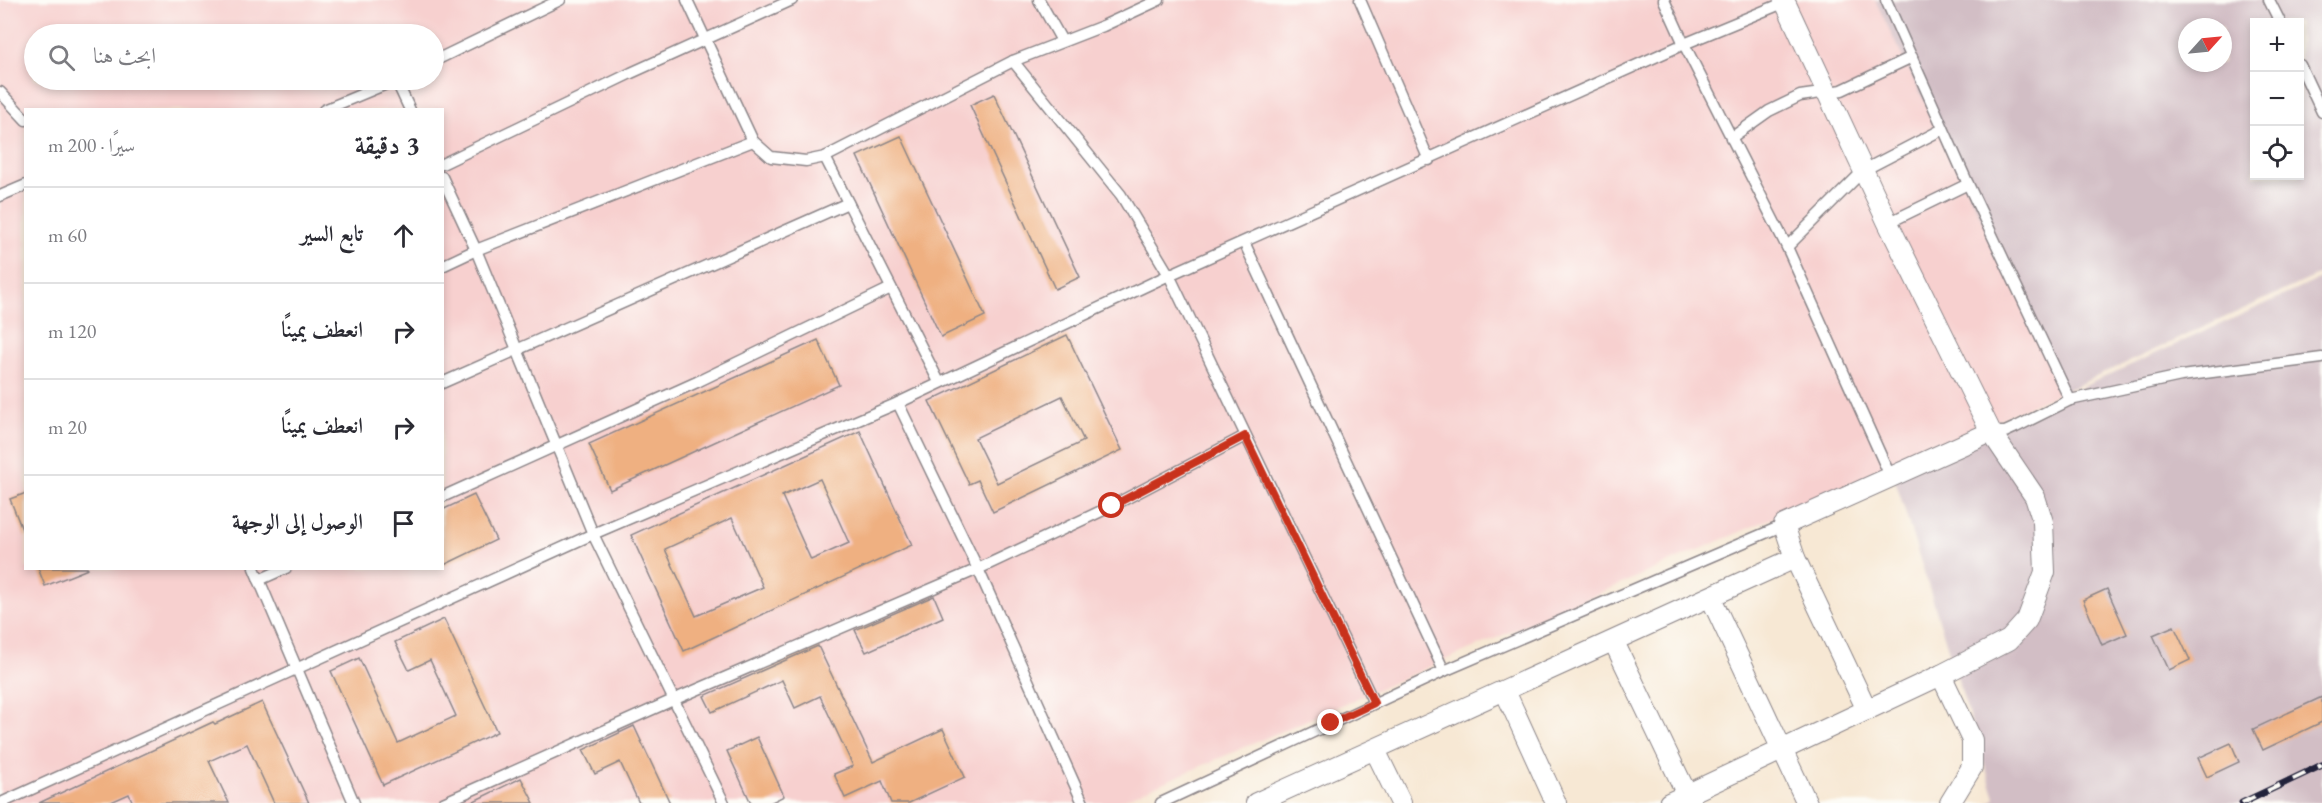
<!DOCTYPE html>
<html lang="ar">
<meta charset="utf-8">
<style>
:root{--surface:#fff;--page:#f7f7f7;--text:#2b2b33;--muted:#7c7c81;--line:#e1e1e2}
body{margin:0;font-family:"EB Garamond",Amiri,serif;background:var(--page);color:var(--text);direction:rtl}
.controls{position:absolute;right:18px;top:18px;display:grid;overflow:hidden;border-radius:0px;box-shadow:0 3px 9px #0003}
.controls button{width:54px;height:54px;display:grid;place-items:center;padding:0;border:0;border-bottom:2px solid var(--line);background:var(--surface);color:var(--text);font:30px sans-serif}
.compass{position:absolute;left:2178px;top:18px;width:54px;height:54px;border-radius:50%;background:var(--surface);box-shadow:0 3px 9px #0003;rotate:63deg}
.stop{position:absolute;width:18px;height:18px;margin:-14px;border:4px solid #c8321e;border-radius:50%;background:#fff}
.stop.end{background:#c8321e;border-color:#fff;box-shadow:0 2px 6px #0008}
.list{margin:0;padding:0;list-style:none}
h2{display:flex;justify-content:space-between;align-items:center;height:78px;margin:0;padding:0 24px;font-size:26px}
h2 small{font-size:20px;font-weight:400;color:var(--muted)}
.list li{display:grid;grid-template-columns:39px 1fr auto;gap:18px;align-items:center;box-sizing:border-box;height:96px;padding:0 24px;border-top:2px solid var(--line)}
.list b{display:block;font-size:22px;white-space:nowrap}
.list em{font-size:20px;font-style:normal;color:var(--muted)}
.icon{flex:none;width:33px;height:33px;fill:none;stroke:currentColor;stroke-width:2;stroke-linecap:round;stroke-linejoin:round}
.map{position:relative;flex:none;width:2322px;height:803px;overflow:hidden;direction:ltr}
.search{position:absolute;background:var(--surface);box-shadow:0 3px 9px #0003;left:24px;top:24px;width:420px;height:66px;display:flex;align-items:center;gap:15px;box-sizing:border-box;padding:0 21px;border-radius:33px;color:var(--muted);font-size:22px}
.panel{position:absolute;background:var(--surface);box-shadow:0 3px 9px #0003;left:24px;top:108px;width:420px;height:462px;border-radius:0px;direction:rtl}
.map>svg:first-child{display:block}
</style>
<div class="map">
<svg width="2322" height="803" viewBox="0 0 2322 803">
<rect width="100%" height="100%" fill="#fdfcf7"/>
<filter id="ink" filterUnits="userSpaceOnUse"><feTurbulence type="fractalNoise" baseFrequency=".0167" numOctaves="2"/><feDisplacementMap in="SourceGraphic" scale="12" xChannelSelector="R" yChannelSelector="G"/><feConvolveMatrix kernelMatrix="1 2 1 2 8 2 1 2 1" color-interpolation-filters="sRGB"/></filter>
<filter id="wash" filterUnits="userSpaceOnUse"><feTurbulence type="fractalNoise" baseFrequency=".008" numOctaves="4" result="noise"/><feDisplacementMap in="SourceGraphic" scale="24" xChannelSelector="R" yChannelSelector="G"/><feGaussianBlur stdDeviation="1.35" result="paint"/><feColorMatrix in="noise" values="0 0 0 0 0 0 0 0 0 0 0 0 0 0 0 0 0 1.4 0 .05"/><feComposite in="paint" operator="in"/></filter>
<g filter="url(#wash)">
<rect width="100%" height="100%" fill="#f7e8d4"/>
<path fill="#f7d0cf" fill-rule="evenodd" d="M0 0H1875L2065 391 1116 803H0ZM34 34H434V80H34ZM26 110H442V568H26Z"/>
<g fill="#d2bec5" fill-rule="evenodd">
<path d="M1875 0H2322V273L2065 391ZM2254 22H2300V176H2254ZM2187 27H2223V63H2187Z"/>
<path d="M2322 278V803H1989L1995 798 1893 473Z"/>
</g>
<g id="blocks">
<g fill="#efb081" fill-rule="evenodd">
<path d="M994 94 1080 277 1055 289 970 105Z"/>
<path d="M901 136 985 316 941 337 857 156Z"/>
<path d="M1067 335 1122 450 993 512 978 480 969 484 929 401ZM1062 396 1084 441 997 483 975 438Z"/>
<path d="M818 340 839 385 610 490 589 444Z"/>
<path d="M860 431 912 545 684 651 631 535ZM820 479 849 543 811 560 782 496ZM732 518 763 587 696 616 665 549Z"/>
<path d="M26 493V537H25L10 499Z"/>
<path d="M474 495 496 540 442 566V510Z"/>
<path d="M38 568H87L88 569 45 586Z"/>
<path d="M2107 589 2127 634 2102 645 2083 600Z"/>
<path d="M934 596 943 617 866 652 855 630Z"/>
<path d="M444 619 497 732 383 785 331 671 359 658 398 743 456 716 430 660 409 670 395 642Z"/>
<path d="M2174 626 2190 660 2169 670 2153 635Z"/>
<path d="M818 646 873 762 943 729 965 777 909 803H891L882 781 845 798 834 774 853 766 820 696 795 708 782 680 712 712 704 696Z"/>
<path d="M2322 697V722L2263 750 2253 729Z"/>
<path d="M262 702 309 803H274L247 744 209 761 229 803H133L129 794 109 803H39L213 722 215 724Z"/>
<path d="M634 726 670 803H639L620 762 595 774 583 750Z"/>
<path d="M757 737 784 796 770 803H751L727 751Z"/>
<path d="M2231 743 2239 762 2207 777 2198 758Z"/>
<path d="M521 778 534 803H470Z"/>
</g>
</g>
</g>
<g filter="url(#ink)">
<use href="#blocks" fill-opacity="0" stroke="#8c8588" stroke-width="1.5"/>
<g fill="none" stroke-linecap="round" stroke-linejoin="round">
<defs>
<g id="lane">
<path d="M687 0 753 141 771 157 806 161 825 157 1013 61 1103 26 1159 0"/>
<path d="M1039 0 1062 41"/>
<path d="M1360 0 1429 160"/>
<path d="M1664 0 1684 44 1787 247 1891 478"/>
<path d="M1886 0 1968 184 2070 400"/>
<path d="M2269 0 2280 22"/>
<path d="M434 61 560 0"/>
<path d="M1013 61 1121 195 1169 275 1374 703"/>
<path d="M2300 65 2322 112"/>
<path d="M396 80 410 110"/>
<path d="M0 92 26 120"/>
<path d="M324 110 396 80"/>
<path d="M1731 138 1769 111 1800 96 1842 90 1912 57"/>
<path d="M825 157 939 382"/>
<path d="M442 164 631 73 792 0"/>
<path d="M442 177 476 250 593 534 724 803"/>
<path d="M0 196 26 185"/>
<path d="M1888 223 1968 184"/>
<path d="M1244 242 1444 671"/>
<path d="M1787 247 1864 170 1943 129"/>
<path d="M442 266 476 250 753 141"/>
<path d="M442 383 848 203"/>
<path d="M898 403 978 569 1083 803"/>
<path d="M1991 432H2005L2016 427 2070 400 2181 376 2322 358"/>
<path d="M442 497 697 382 891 288"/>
<path d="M254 568 354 803"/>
<path d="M259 580 286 568"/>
<path d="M1 803 593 534 898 403 1169 275 1684 44 1788 1"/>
<path d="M443 803 673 700 978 569 1112 506 1245 436"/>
<path d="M1161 803 1444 671 1784 525"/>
</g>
<g id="street">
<path d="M1711 598 1807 803"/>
<path d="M1614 642 1691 803"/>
<path d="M1941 675 1972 740V767L1950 803"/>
<path d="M1505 691 1556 803"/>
<path d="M1867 710 1795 558 1784 525 1991 432"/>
<path d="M1375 750 1401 803"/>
<path d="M1256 803 1795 558"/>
<path d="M1669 803 1941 675 2009 640 2027 620 2045 572 2043 522 2035 497 1991 432 1888 223 1784 0"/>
</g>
</defs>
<use href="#lane" stroke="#8c8588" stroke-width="13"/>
<use href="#street" stroke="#8c8588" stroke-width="22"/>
<use href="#lane" stroke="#fff" stroke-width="10"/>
<use href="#street" stroke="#fff" stroke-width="20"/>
<defs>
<path id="rail" d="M2242 803 2322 765"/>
</defs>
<use href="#rail" stroke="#22223b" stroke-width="7"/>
<use href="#rail" stroke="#fdfcf7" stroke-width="4.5" stroke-dasharray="14" stroke-linecap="butt"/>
</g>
</g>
<g fill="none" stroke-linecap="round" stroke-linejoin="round" filter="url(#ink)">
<path stroke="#c8321e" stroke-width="8" d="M1112 506 1245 436 1374 703 1331 723"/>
</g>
</svg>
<div class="controls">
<button>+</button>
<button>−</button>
<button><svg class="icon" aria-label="locate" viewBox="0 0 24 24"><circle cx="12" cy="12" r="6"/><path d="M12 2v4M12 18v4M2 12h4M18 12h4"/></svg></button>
</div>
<svg class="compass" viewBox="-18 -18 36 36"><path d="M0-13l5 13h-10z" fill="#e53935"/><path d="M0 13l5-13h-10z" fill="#7c7c81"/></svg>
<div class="stop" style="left:1112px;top:506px"></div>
<div class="stop end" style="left:1331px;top:723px"></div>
<div class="search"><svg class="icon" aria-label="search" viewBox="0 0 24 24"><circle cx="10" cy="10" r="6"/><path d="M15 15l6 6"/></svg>ابحث هنا</div>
<section class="panel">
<h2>3 دقيقة<small>سيرًا · 200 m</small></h2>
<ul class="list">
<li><svg class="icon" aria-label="ahead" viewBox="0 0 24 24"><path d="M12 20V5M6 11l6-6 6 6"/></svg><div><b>تابع السير</b></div><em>60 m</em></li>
<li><svg class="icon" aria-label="right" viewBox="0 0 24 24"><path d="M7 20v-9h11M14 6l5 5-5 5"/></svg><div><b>انعطف يمينًا</b></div><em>120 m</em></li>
<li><svg class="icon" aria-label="right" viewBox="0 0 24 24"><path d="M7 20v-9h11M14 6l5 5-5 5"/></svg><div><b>انعطف يمينًا</b></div><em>20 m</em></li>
<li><svg class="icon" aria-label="arrive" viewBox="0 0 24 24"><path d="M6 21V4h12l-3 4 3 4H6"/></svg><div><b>الوصول إلى الوجهة</b></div></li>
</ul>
</section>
</div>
